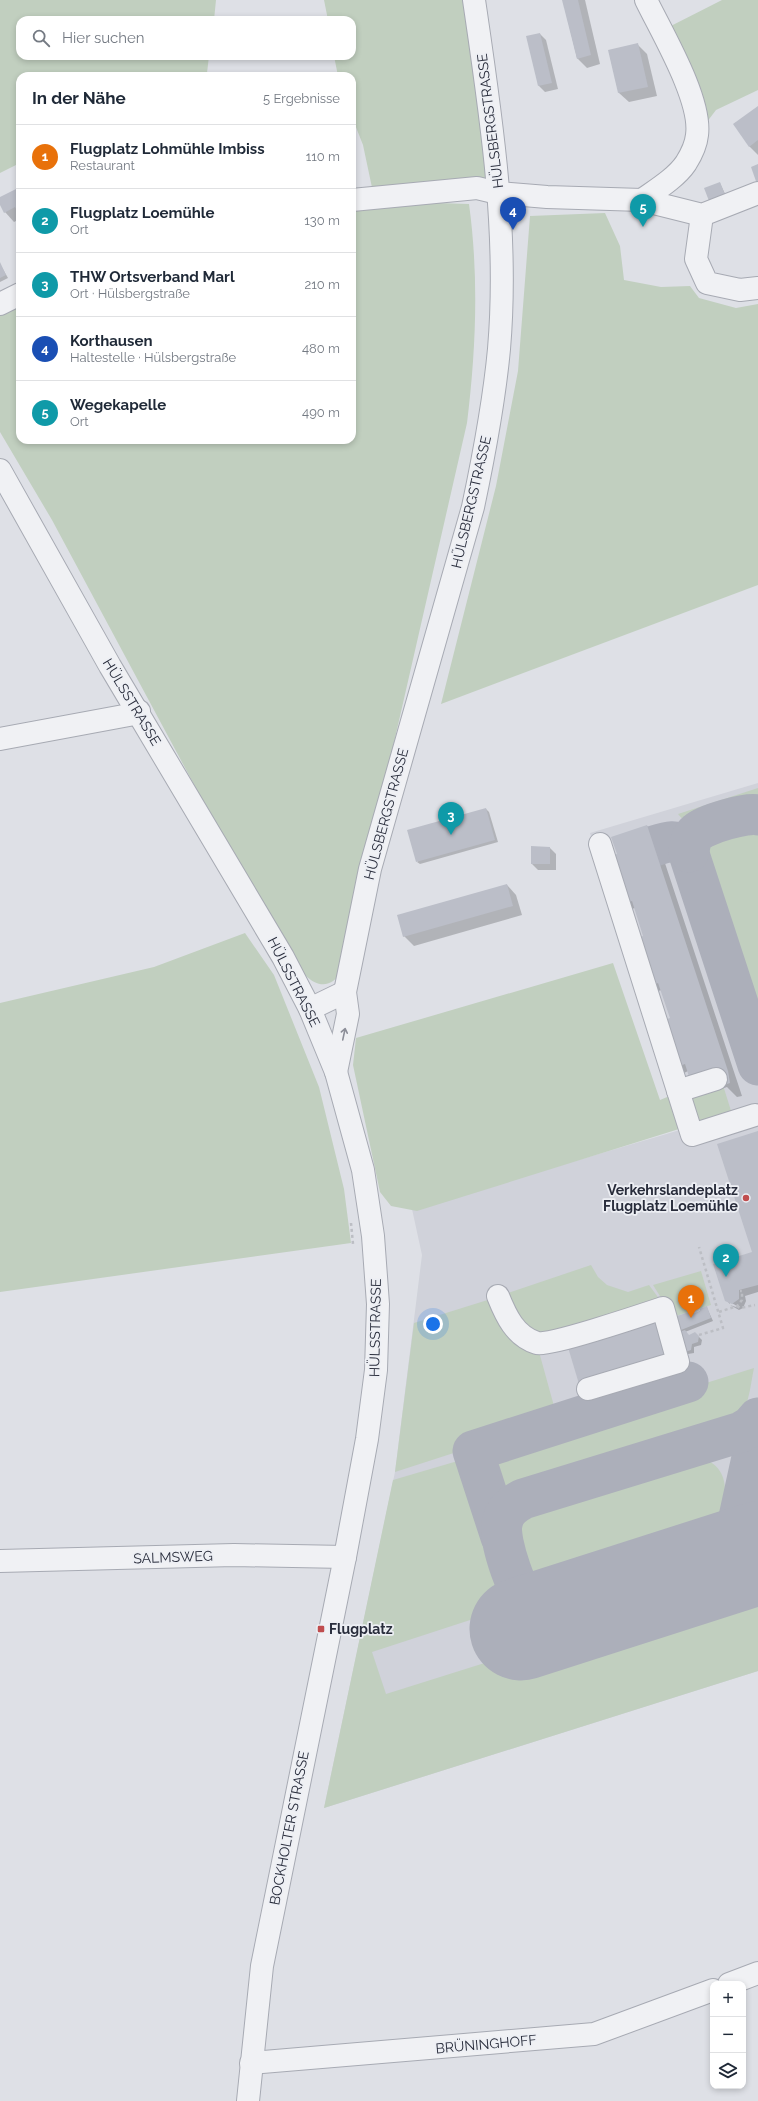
<!DOCTYPE html>
<html lang="de">
<meta charset="utf-8">
<style>
:root{--surface:#fff;--page:#f2f2f3;--text:#1f2937;--muted:#747a83;--line:#e0e1e3;--accent:#ea580c}
body{margin:0;font-family:Raleway,sans-serif;background:var(--page);color:var(--text)}
.controls{position:absolute;right:12px;bottom:12px;display:grid;overflow:hidden;border-radius:8px;box-shadow:0 2px 6px #0003}
.controls button{width:36px;height:36px;display:grid;place-items:center;padding:0;border:0;border-bottom:1px solid var(--line);background:var(--surface);color:var(--text);font:20px sans-serif}
.you{position:absolute;left:433px;top:1324px;width:14px;height:14px;margin:-10px;border:3px solid #fff;border-radius:50%;background:#1a73e8;box-shadow:0 0 0 6px #1a73e833}
.badge{display:grid;place-items:center;width:26px;height:26px;border-radius:50%;background:var(--accent);color:#fff;font-size:13px;font-weight:700}
.pin{position:absolute;translate:-50% -33px;filter:drop-shadow(0 1px 2px #0008)}
.pin::after{content:'';position:absolute;top:21px;width:14px;height:12px;background:inherit;clip-path:polygon(0 0,100% 0,50% 100%)}
.list{margin:0;padding:0;list-style:none}
h2{display:flex;justify-content:space-between;align-items:center;height:52px;margin:0;padding:0 16px;font-size:17px}
h2 small{font-size:13px;font-weight:400;color:var(--muted)}
.list li{display:grid;grid-template-columns:26px 1fr auto;gap:12px;align-items:center;box-sizing:border-box;height:64px;padding:0 16px;border-top:1px solid var(--line)}
.list b{display:block;font-size:15px;white-space:nowrap}
.list p{margin:0;font-size:13px;white-space:nowrap;color:var(--muted)}
.list em{font-size:13px;font-style:normal;color:var(--muted)}
.icon{flex:none;width:22px;height:22px;fill:none;stroke:currentColor;stroke-width:2;stroke-linecap:round;stroke-linejoin:round}
.map{position:relative;flex:none;width:758px;height:2101px;overflow:hidden}
.search{position:absolute;background:var(--surface);box-shadow:0 2px 6px #0003;left:16px;top:16px;width:340px;height:44px;display:flex;align-items:center;gap:10px;box-sizing:border-box;padding:0 14px;border-radius:12px;color:var(--muted);font-size:15px}
.panel{position:absolute;background:var(--surface);box-shadow:0 2px 6px #0003;left:16px;top:72px;width:340px;height:372px;border-radius:12px}
.map>svg:first-child{display:block}
</style>
<div class="map">
<svg width="758" height="2101" viewBox="0 0 758 2101">
<rect width="100%" height="100%" fill="#dee0e6"/>
<path fill="#d0d2da" d="M758 783V1671L324 1808 395 1472 422 1255 412 1209 680 1130 590 833Z"/>
<g fill="#c1cfbf">
<path d="M0 0H216L214 20H20V56H209L207 73 200 76H20V163L0 173Z"/>
<path d="M324 0H466L498 193 374 197 363 145 352 117V76H338L334 56H352V20H328Z"/>
<path d="M722 0H758V90L716 110 697 135 661 31Z"/>
<path d="M406 202 469 204C479 277 476 350 467 423L342 970C333 987 319 989 305 975L227 846 52 520 0 432V314L20 304V440H352V207Z"/>
<path d="M605 213 620 246 624 280 661 287 690 286 699 298 736 308 758 304V585L441 704 496 486 518 371 530 216Z"/>
<path d="M758 788V803C737 801 700 828 684 821L678 814Z"/>
<path d="M750 823 758 826V1022L703 853C705 831 732 826 750 823Z"/>
<path d="M245 933 274 975 319 1087 344 1189 351 1243 0 1292V1003L154 967Z"/>
<path d="M613 963 660 1100 672 1095 679 1129 417 1211 391 1206 380 1192 353 1065 356 1038Z"/>
<path d="M722 1082 732 1114 693 1126 683 1095Z"/>
<path d="M591 1265 598 1277 607 1285 628 1292 649 1285 663 1304 537 1338 502 1295Z"/>
<path d="M701 1271 711 1305 673 1317 653 1285Z"/>
<path d="M494 1298 538 1348 557 1417 549 1422 395 1472 414 1323Z"/>
<path d="M754 1368C750 1387 749 1412 733 1424L505 1496C491 1495 489 1472 485 1461V1457L489 1451Z"/>
<path d="M690 1457C724 1459 729 1482 723 1510 720 1527 718 1540 700 1548L563 1592C550 1593 534 1591 526 1580 516 1566 508 1533 517 1518 522 1511 529 1507 536 1503L681 1458Z"/>
<path d="M461 1460H464L468 1463 513 1606 372 1652 386 1694 758 1577V1671L324 1808 393 1480Z"/>
</g>
<g fill="#0003">
<path d="M563 0H585L600 64 587 68 577 58Z"/>
<path d="M540 34 546 40 558 89 545 92 539 86Z"/>
<path d="M637 44 647 54 657 96 629 102 619 93 609 51Z"/>
<path d="M758 108V155L749 146Z"/>
<path d="M720 183 727 198 709 201Z"/>
<path d="M20 188V219L14 222 5 212 0 198Z"/>
<path d="M0 264 8 278 0 282Z"/>
<path d="M486 809 489 812 498 842 420 864 417 862Z"/>
<path d="M647 826 656 836 742 1096 737 1097 727 1087 704 1095 692 1082 688 1071 684 1073 678 1066 671 1019 662 990 658 991 652 985 645 937 635 908 631 909 618 855Z"/>
<path d="M550 848 556 854V870H538L532 864Z"/>
<path d="M507 885 516 895 522 915 414 946 404 936Z"/>
<path d="M758 1132V1292L745 1296 746 1301 743 1308 739 1310 730 1305 736 1307 737 1306 730 1302V1304L726 1300 754 1253Z"/>
<path d="M707 1308 713 1321 685 1332 689 1336 699 1337 702 1340 701 1345 694 1347V1353L688 1354 682 1348 675 1329 692 1312 694 1314Z"/>
</g>
<g fill="none" stroke-linecap="round" stroke-linejoin="round">
<g stroke="#acafba" stroke-width="41">
<path d="M654 846C666 842 677 838 687 848L758 1065"/>
<path d="M689 852C690 844 691 837 697 832 706 824 747 812 758 815"/>
<path d="M501 1537 473 1451 688 1382"/>
<path d="M710 1569 724 1558 733 1545 758 1430"/>
<path d="M574 1612C560 1615 546 1619 533 1611 519 1601 498 1540 502 1524 504 1511 512 1505 523 1499L741 1432 751 1426 758 1418"/>
</g>
<path stroke="#acafba" stroke-width="103" d="M521 1629 758 1553"/>
</g>
<g fill="#bbbec8">
<path d="M562 0H578L591 55 577 59Z"/>
<path d="M540 33 552 83 538 86 526 36Z"/>
<path d="M638 43 648 87 618 93 608 50Z"/>
<path d="M758 106V140L749 147 733 124Z"/>
<path d="M758 164V187L751 167Z"/>
<path d="M720 182 725 195 709 201 704 188Z"/>
<path d="M20 187V216L15 207 4 213 0 205V197Z"/>
<path d="M0 262 6 275 0 278Z"/>
<path d="M486 808 495 840 416 862 407 830Z"/>
<path d="M647 825 728 1071 730 1083 724 1085 691 1083 685 1064 677 1067 662 1021 670 1018 658 983 651 986 636 939 643 936 632 901 624 904 609 857 617 854 611 837Z"/>
<path d="M531 846 550 847V864H531Z"/>
<path d="M507 884 513 906 403 937 397 915Z"/>
<path d="M758 1131V1285L739 1290V1299L732 1304 725 1301 713 1264 752 1252 717 1144Z"/>
<path d="M707 1306 711 1318 681 1330 680 1328 674 1329 671 1318 692 1311 693 1314 700 1311V1309Z"/>
<path d="M660 1313 673 1358 579 1384 567 1344Z"/>
<path d="M685 1330 689 1335 695 1332 699 1336 698 1342 692 1344 691 1350 685 1352 679 1332Z"/>
</g>
<g fill="none" stroke-linecap="round" stroke-linejoin="round">
<defs>
<g id="minor">
<path d="M352 200 477 188 498 193 547 197 642 200 702 215 758 193"/>
<path d="M642 200C656 190 676 178 686 163 691 155 696 145 697 135 702 100 662 33 646 0"/>
<path d="M702 215 696 259 707 283 740 290 758 288"/>
<path d="M0 304 20 294"/>
<path d="M0 470 110 666 283 957 310 1009 336 1072 363 1170 373 1236 378 1304 376 1370 367 1439 345 1557 262 1966 248 2101"/>
<path d="M0 739 129 715 139 711"/>
<path d="M600 844 692 1135 755 1115"/>
<path d="M310 1009 345 992"/>
<path d="M336 1072 348 1014 345 992 370 869 473 507C484 455 494 403 499 349 509 232 491 116 474 0"/>
<path d="M678 1091 716 1079"/>
<path d="M498 1296C506 1316 515 1336 537 1343 547 1347 645 1314 663 1308L678 1362 588 1389"/>
<path d="M0 1561 234 1555 345 1557"/>
<path d="M729 1984 758 1973"/>
<path d="M251 2063 594 2034 713 1990"/>
</g>
</defs>
<use href="#minor" stroke="#a7aab3" stroke-width="24"/>
<g stroke="#bcbec4" stroke-width="2.5" stroke-dasharray="3 3" stroke-linecap="butt">
<path d="M351 1223 353 1244"/>
<path d="M737 1306 740 1308 755 1305"/>
<path d="M719 1312 737 1306 742 1300V1291H740"/>
<path d="M699 1335 723 1328 699 1247"/>
</g>
<use href="#minor" stroke="#f0f1f4" stroke-width="22"/>
</g>
<defs><path id="oneway-shaft" d="M-6 0H5M1.5-3L5.5 0L1.5 3" fill="none" stroke-width="1.6" stroke-linecap="round" stroke-linejoin="round"/></defs>
<use stroke="#8c8e98" href="#oneway-shaft" transform="translate(344 1034) rotate(-78)"/>
<g fill="#c04d4e" stroke="#edeff4" stroke-width="1.5">
<circle cx="746" cy="1198" r="4"/>
<rect x="317" y="1625" width="8" height="8" rx="2"/>
</g>
<g text-anchor="middle" stroke-width="3.5" stroke-linejoin="round" paint-order="stroke">
<g font-size="14" fill="#282c3b" stroke="#edeff4">
<text transform="translate(490 121) rotate(-97)" y="5">HÜLSBERGSTRASSE</text>
<text transform="translate(471 502) rotate(-77)" y="5">HÜLSBERGSTRASSE</text>
<text transform="translate(132 702) rotate(59)" y="5">HÜLSSTRASSE</text>
<text transform="translate(386 814) rotate(-75)" y="5">HÜLSBERGSTRASSE</text>
<text transform="translate(294 982) rotate(63)" y="5">HÜLSSTRASSE</text>
<text transform="translate(375 1328) rotate(-89)" y="5">HÜLSSTRASSE</text>
<text transform="translate(173 1557) rotate(-2)" y="5">SALMSWEG</text>
<text transform="translate(289 1828) rotate(-79)" y="5">BOCKHOLTER STRASSE</text>
<text transform="translate(486 2044) rotate(-5)" y="5">BRÜNINGHOFF</text>
</g>
<g font-size="14" font-weight="bold" fill="#282c3b" stroke="#edeff4" text-anchor="end">
<text x="738" y="1195">Verkehrslandeplatz<tspan x="738" dy="16">Flugplatz Loemühle</tspan></text>
<text x="329" y="1634" text-anchor="start">Flugplatz</text>
</g>
</g>
</svg>
<div class="controls">
<button>+</button>
<button>−</button>
<button><svg class="icon" aria-label="layers" viewBox="0 0 24 24"><path d="M12 4l9 5-9 5-9-5zM3 14l9 5 9-5"/></svg></button>
</div>
<div class="you"></div>
<div class="pin badge" style="left:691px;top:1318px;background:#e8710a">1</div>
<div class="pin badge" style="left:726px;top:1277px;background:#0f9aa8">2</div>
<div class="pin badge" style="left:451px;top:835px;background:#0f9aa8">3</div>
<div class="pin badge" style="left:513px;top:230px;background:#1a4fb4">4</div>
<div class="pin badge" style="left:643px;top:227px;background:#0f9aa8">5</div>
<div class="search"><svg class="icon" aria-label="search" viewBox="0 0 24 24"><circle cx="10" cy="10" r="6"/><path d="M15 15l6 6"/></svg>Hier suchen</div>
<section class="panel">
<h2>In der Nähe<small>5 Ergebnisse</small></h2>
<ul class="list">
<li><span class="badge" style="background:#e8710a">1</span><div><b>Flugplatz Lohmühle Imbiss</b><p>Restaurant</p></div><em>110 m</em></li>
<li><span class="badge" style="background:#0f9aa8">2</span><div><b>Flugplatz Loemühle</b><p>Ort</p></div><em>130 m</em></li>
<li><span class="badge" style="background:#0f9aa8">3</span><div><b>THW Ortsverband Marl</b><p>Ort · Hülsbergstraße</p></div><em>210 m</em></li>
<li><span class="badge" style="background:#1a4fb4">4</span><div><b>Korthausen</b><p>Haltestelle · Hülsbergstraße</p></div><em>480 m</em></li>
<li><span class="badge" style="background:#0f9aa8">5</span><div><b>Wegekapelle</b><p>Ort</p></div><em>490 m</em></li>
</ul>
</section>
</div>
